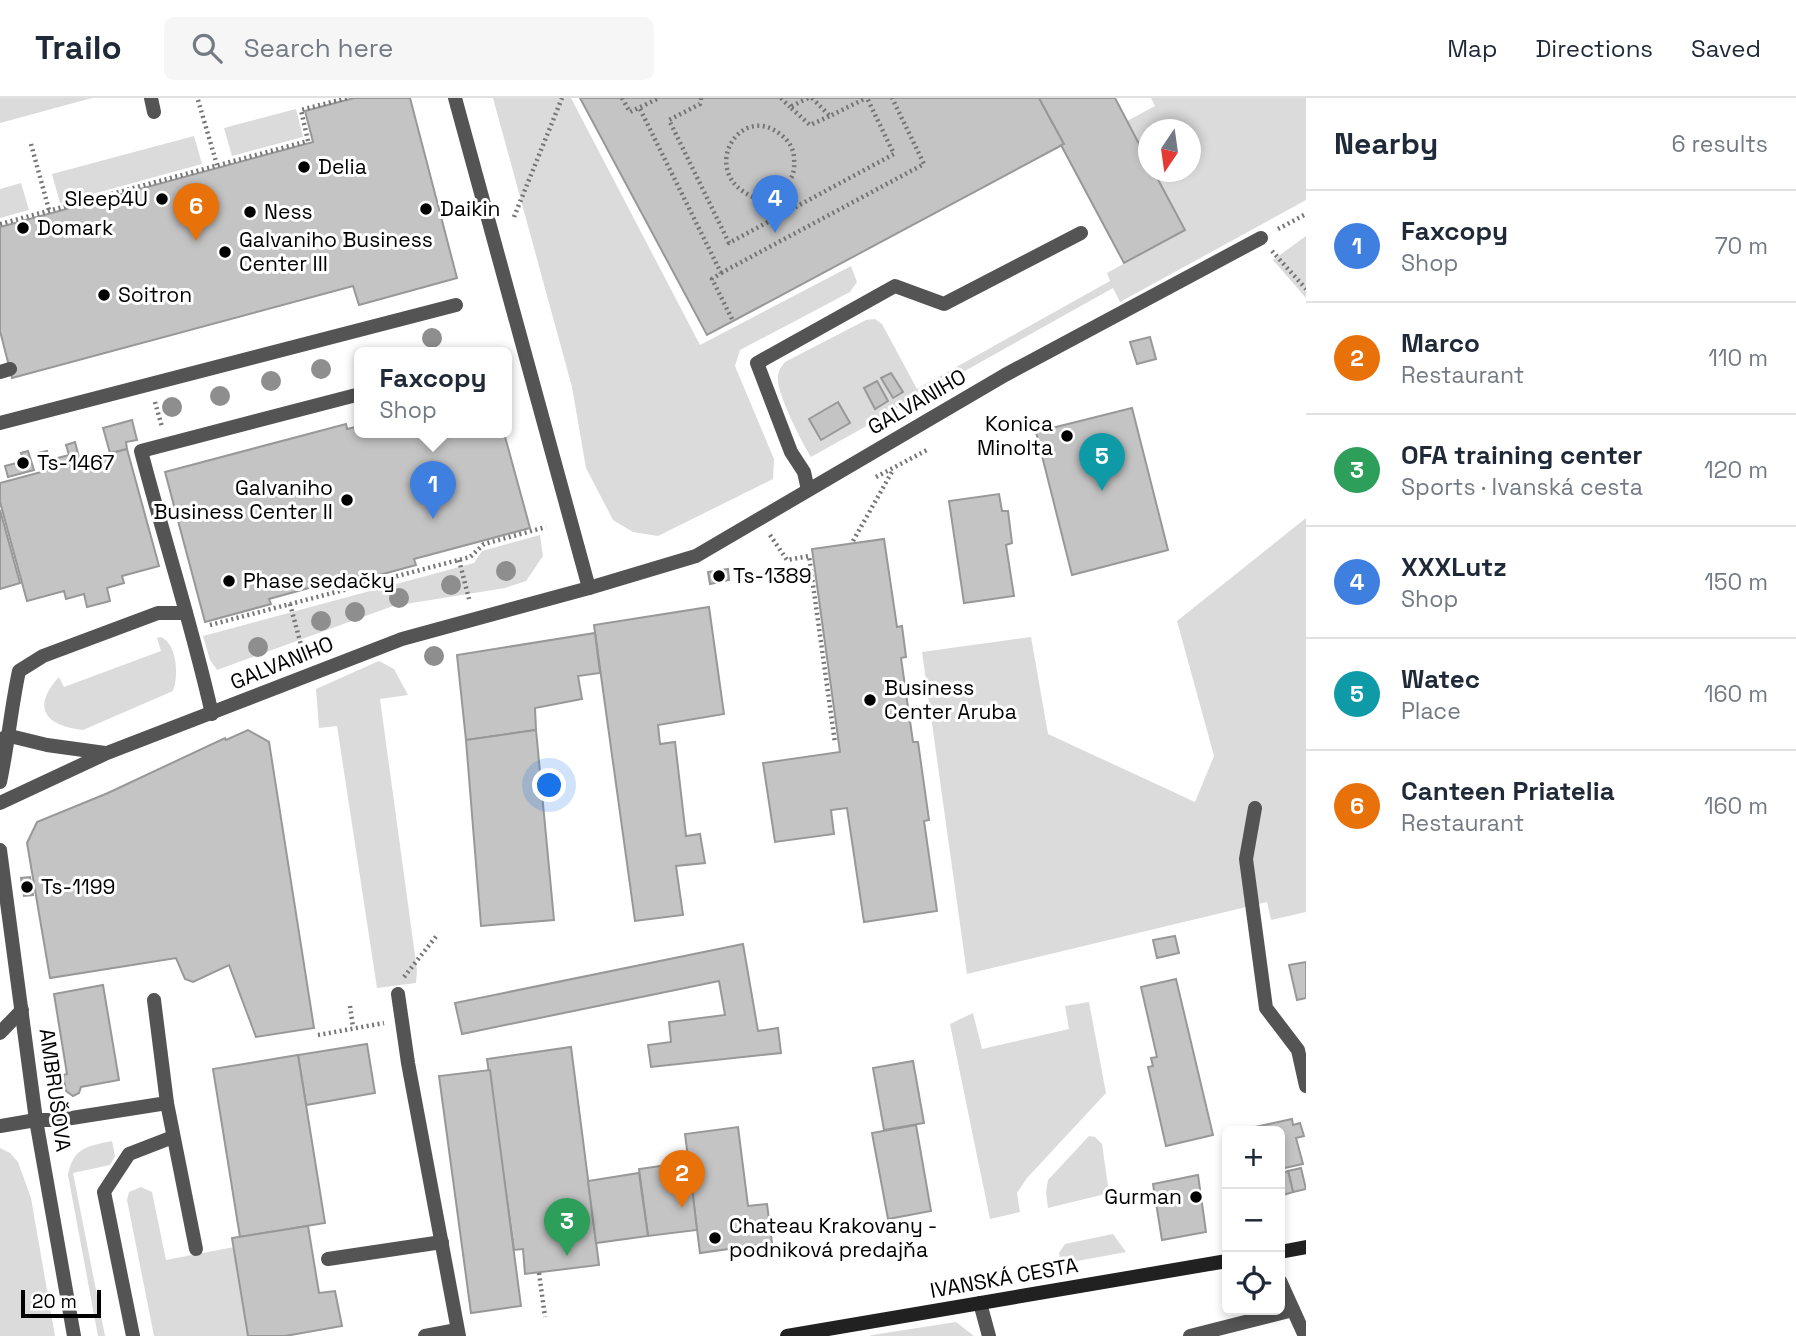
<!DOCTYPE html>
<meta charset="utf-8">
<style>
:root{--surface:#fff;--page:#f6f6f7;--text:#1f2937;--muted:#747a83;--line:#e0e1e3;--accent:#000}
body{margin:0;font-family:"Space Grotesk",sans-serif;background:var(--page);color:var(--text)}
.controls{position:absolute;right:21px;bottom:21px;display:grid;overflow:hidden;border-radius:10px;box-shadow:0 4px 10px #0003}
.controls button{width:63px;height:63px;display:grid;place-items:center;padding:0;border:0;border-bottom:2px solid var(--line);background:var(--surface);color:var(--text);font:35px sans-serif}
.compass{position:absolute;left:1138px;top:21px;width:63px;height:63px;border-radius:50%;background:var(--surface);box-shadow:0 4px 10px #0003;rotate:193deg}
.scale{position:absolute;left:21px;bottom:18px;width:80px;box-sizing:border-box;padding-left:7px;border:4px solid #000;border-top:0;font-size:19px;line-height:24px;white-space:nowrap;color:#000;-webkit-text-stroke:5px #fff;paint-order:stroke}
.you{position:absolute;left:550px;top:688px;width:24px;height:24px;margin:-18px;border:5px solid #fff;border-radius:50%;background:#1a73e8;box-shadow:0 0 0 10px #1a73e833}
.badge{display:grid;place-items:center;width:46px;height:46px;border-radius:50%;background:var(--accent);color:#fff;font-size:23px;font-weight:700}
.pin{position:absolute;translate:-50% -58px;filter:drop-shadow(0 2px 4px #0008)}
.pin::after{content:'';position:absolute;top:37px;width:24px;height:21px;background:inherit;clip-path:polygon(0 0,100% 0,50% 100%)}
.popup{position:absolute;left:354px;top:249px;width:158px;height:91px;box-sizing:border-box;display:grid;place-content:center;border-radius:10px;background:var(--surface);filter:drop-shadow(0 2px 5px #0005);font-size:23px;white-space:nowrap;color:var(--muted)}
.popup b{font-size:26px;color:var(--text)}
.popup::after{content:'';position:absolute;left:50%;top:100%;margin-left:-14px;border:14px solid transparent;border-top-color:var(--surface)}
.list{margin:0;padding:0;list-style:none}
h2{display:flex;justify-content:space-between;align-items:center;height:91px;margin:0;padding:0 28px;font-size:30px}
h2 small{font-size:23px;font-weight:400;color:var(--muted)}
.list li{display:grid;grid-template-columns:46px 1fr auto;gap:21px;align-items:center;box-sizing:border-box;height:112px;padding:0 28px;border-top:2px solid var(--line)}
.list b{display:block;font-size:26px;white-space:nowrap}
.list p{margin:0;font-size:23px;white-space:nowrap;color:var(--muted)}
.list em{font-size:23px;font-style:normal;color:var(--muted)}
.icon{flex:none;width:38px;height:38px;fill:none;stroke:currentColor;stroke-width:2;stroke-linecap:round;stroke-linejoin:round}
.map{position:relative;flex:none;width:1306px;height:1238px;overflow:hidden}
header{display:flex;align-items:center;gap:42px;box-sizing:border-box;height:98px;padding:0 35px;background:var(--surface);border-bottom:2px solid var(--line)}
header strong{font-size:33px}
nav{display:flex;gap:38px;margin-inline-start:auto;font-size:24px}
.search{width:490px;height:63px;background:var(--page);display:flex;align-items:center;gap:18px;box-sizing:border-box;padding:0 24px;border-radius:10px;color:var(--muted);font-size:26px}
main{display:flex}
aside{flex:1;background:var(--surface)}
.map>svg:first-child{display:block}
</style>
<header>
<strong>Trailo</strong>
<div class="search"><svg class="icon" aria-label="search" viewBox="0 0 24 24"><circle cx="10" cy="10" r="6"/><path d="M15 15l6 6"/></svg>Search here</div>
<nav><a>Map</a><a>Directions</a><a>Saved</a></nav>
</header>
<main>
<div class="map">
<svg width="1306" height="1238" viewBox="0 0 1306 1238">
<rect width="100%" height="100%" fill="#fff"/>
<g fill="#dbdbdb">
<path d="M0 0H92L0 25Z"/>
<path d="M493 0H571L700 247 851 168 857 184 850 194 740 252 735 268 774 361 773 381 658 438 633 434 613 422 586 370 572 289Z"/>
<path d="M1151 0H1306V102L1120 204 1113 190 811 359C802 345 779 299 778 283 777 275 780 270 785 264L866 222 875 221 882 226 917 291 1110 183 1107 175 1185 132 1154 74H1190V32H1148V63L1127 23 1155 8Z"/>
<path d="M296 11 303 39 232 58 224 30Z"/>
<path d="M194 38 202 66 60 105 52 76Z"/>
<path d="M21 85 29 112 0 120V91Z"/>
<path d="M1306 138V200L1273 162Z"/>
<path d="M1306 420V814L1271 822 1267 804 967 876 922 554 1031 539 1048 636 1195 704 1214 658 1177 523Z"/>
<path d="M540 437 543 458 526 483 505 490 393 508 217 572 210 562 203 538 474 465 482 453Z"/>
<path d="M161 539C177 546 179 578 173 593L83 632C45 628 31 609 59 579L64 589 161 553 157 540Z"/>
<path d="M379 563 394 571 408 597 380 601 417 872 416 885 377 890 337 628 319 630 316 591Z"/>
<path d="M1089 904 1106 995 1027 1080 1017 1095 1020 1114 990 1121 950 926 973 915 982 951 1069 931 1065 908Z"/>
<path d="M1089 1038 1095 1039 1102 1046 1109 1095 1048 1110 1046 1094 1048 1082Z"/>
<path d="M112 1043 115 1058 110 1067 73 1075 105 1238H98L68 1077C73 1050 87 1048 112 1043Z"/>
<path d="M0 1050 10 1055 18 1064 31 1100 55 1238H0Z"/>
<path d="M141 1089 152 1094 166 1162 234 1149 248 1238H154L127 1102 129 1094Z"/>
<path d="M1113 1136 1126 1154 1061 1166 1059 1155 1065 1146Z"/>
<path d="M956 1224 974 1238H869L872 1237Z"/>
</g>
<g fill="#c4c4c4" stroke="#989898" stroke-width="2">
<path d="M354 0H410L457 180 359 207 353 188 12 280 0 233V129L313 44 305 13Z"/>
<path d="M580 0H1039L1064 46 707 237Z"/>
<path d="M1039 0H1115L1148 63V74H1154L1185 132 1124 165 1061 47 1064 46Z"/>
<path d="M1150 239 1156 261 1137 266 1130 244Z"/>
<path d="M891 275 903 294 893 300 881 280Z"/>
<path d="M877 283 888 303 875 311 864 290Z"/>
<path d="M838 304 850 325 821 342 809 321Z"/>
<path d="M1132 310 1168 452 1072 477 1036 334Z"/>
<path d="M132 322 137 342 126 344 127 351 110 355 103 330Z"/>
<path d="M346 326 347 331 360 328V335H504L530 430 414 461 416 467 328 491 327 485 269 501 271 506 205 524 165 374Z"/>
<path d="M75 344 80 363 43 374 38 355 47 353 50 362 69 357 66 347Z"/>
<path d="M127 351 159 468 122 478 124 485 107 490 110 503 87 509 84 496 66 501 64 493 27 503 0 404V385Z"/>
<path d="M28 353 34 372 8 379 5 368 24 363 21 355Z"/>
<path d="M999 396 1002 413H1008L1012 445 1006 447 1014 498 964 505 949 403Z"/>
<path d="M0 412 20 485 0 491Z"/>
<path d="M884 441 897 529 902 528 906 559 901 560 913 644H918L929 722 924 723 937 813 864 824 847 710 831 712 834 736 775 744 763 665 840 654 812 451Z"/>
<path d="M728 471 729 482 710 486 708 474Z"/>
<path d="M709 509 724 616 658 627 660 646 675 644 686 738 700 736 705 765 676 768 683 817 635 823 594 527Z"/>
<path d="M595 535 600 575 578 578 582 601 535 610 536 632 466 642 457 557Z"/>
<path d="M248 632 269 644 314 930 256 939 229 867 193 884 185 881 176 860 50 880 27 745 37 724 108 695 225 640 226 642Z"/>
<path d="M536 632 554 822 481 828 466 642Z"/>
<path d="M30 779 33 797 24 798 21 780Z"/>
<path d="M1175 838 1179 855 1157 860 1153 842Z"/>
<path d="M743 846 758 933 778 930 781 955 651 969 648 947 671 944 669 924 725 917 719 883 462 936 455 905Z"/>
<path d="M1306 864V900L1297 902 1289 867Z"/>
<path d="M1176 881 1213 1037 1166 1048 1148 969 1153 968 1151 960 1157 959 1141 889Z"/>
<path d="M103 887 119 982 81 989 79 995 73 998 66 993 63 977 67 976 54 896Z"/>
<path d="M367 946 375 995 306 1007 298 957Z"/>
<path d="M571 949 599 1167 525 1176 523 1151 514 1152 487 961Z"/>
<path d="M298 957 325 1125 240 1139 213 971Z"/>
<path d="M913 963 924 1025 884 1032 873 970Z"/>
<path d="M490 972 521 1208 471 1215 439 978Z"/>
<path d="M1292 1021 1293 1027 1300 1025 1304 1038 1296 1040 1303 1066 1280 1071V1033H1237Z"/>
<path d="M916 1027 931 1113 888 1121 872 1035Z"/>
<path d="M738 1029 748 1108 767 1106 772 1145 700 1155 685 1036Z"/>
<path d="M689 1064 697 1132 648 1138 639 1071Z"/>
<path d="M1301 1070 1306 1091 1293 1094 1288 1073Z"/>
<path d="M1288 1073 1293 1094 1280 1098V1076Z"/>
<path d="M639 1075 648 1138 596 1145 588 1083Z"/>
<path d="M1198 1077 1206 1134 1162 1142 1153 1086Z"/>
<path d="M308 1128 319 1195 335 1193 342 1228 285 1238H248L232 1140Z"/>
</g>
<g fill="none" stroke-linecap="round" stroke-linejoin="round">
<g stroke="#767676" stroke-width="4.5" stroke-dasharray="2 3.5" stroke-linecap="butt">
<path d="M622 0 630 14 659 0"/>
<path d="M701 0 700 6 669 22 729 145 894 56 867 0"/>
<path d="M781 0 790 9"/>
<path d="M808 0 790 9 810 27 830 18"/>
<path d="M812 0 830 18 866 0"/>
<path d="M198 2 217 67"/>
<path d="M640 11 721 175 712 181 733 223"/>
<path d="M31 46 49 112"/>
<path d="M753 99C697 74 740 4 780 36 788 42 793 49 794 59 795 74 793 83 780 90L790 112"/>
<path d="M779 118 768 97 780 90"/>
<path d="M514 119 562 0"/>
<path d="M0 126 308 43 301 12 347 0"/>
<path d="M1278 131 1306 116"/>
<path d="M1272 153 1306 191"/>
<path d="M721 175 924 66 892 0"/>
<path d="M155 304 162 329"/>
<path d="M876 379 927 352"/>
<path d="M770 437 787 462 809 458 835 645"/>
<path d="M853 443 893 372"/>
<path d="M459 462 469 501"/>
<path d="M290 506 301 547"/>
<path d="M210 527 470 459 484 446 546 429"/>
<path d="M404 879 438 836"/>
<path d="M350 908 353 929"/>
<path d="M318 937 384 925"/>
<path d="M539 1175 545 1219"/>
</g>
<g stroke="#545454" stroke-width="14">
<path d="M151 0 154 14"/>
<path d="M0 274 10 271"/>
<path d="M0 325 456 207"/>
<path d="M808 392 804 374 791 354 757 265 895 188 944 206 1081 135"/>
<path d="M589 490 696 458 1005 277 1261 140"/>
<path d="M212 616C192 527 164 441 141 353L360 296"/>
<path d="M1 641 10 638 47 647 105 655"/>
<path d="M0 684C8 647 11 610 19 573L43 558 158 515H186"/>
<path d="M0 705 107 655 402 541 589 490 455 0"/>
<path d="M1255 710 1246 761 1266 910 1298 952 1306 988"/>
<path d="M0 752 36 1022 74 1238"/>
<path d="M398 896 408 965 459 1238"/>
<path d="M0 935 22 912"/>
<path d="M167 1005 196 1151"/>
<path d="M0 1028 36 1022H59L167 1005 154 902"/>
<path d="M328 1161 442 1144"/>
<path d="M980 1205 989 1238"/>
<path d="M133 1238 104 1094 129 1056 173 1039"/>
<path d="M425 1238 457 1232"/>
<path d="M1190 1238 1293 1212"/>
</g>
<path stroke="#545454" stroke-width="14" d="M1280 1183 1305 1238"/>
<g stroke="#212121" stroke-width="14">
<path d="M1280 1154 1306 1149"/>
<path d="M787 1238 1227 1163"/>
</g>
</g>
<g fill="#8e8e8e">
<circle cx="432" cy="240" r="10"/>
<circle cx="321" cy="271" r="10"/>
<circle cx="271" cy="283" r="10"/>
<circle cx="220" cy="298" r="10"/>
<circle cx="172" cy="309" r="10"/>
<circle cx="506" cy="473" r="10"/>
<circle cx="451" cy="487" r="10"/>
<circle cx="399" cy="500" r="10"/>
<circle cx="355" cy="514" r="10"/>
<circle cx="321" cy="523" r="10"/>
<circle cx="258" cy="549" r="10"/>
<circle cx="434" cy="558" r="10"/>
</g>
<g fill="#000" stroke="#fff" stroke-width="2.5">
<circle cx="304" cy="69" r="7"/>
<circle cx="162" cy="101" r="7"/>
<circle cx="426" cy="111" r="7"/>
<circle cx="250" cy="114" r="7"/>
<circle cx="23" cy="130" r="7"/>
<circle cx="225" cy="154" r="7"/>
<circle cx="104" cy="197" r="7"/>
<circle cx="1067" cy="338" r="7"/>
<circle cx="23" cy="365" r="7"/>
<circle cx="347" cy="402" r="7"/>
<circle cx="719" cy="478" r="7"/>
<circle cx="229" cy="483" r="7"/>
<circle cx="870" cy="602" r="7"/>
<circle cx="27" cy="789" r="7"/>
<circle cx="1196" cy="1099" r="7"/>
<circle cx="715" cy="1140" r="7"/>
</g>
<g text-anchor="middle" stroke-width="6" stroke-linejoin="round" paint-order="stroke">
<g font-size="21" fill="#000" stroke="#fff" text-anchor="start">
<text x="318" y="76">Delia</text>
<text x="148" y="108" text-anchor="end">Sleep4U</text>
<text x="440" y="118">Daikin</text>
<text x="264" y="121">Ness</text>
<text x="37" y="137">Domark</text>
<text x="239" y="149">Galvaniho Business<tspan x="239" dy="24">Center III</tspan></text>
<text x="118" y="204">Soitron</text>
<text x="1053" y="333" text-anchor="end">Konica<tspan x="1053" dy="24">Minolta</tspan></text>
<text x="37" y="372">Ts-1467</text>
<text x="333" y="397" text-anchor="end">Galvaniho<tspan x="333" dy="24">Business Center II</tspan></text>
<text x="733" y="485">Ts-1389</text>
<text x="243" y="490">Phase sedačky</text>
<text x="884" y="597">Business<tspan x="884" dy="24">Center Aruba</tspan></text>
<text x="41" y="796">Ts-1199</text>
<text x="1182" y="1106" text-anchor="end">Gurman</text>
<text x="729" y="1135">Chateau Krakovany -<tspan x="729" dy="24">podniková predajňa</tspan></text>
</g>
<g font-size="21" fill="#000" stroke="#fff">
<text transform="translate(917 304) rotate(-30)" y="7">GALVANIHO</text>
<text transform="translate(282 565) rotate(-22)" y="7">GALVANIHO</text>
<text transform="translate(55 992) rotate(82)" y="7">AMBRUŠOVA</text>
<text transform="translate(1004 1180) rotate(-10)" y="7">IVANSKÁ CESTA</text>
</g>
</g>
</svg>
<div class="controls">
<button>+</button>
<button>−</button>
<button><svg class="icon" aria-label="locate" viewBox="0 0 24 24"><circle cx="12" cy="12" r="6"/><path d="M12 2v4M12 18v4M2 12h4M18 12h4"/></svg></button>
</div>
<svg class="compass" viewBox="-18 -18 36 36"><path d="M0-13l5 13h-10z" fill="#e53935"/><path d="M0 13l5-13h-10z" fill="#747a83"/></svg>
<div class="scale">20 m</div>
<div class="you"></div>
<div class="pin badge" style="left:433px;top:421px;background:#3f7fe0">1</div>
<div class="popup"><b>Faxcopy</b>Shop</div>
<div class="pin badge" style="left:682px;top:1110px;background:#e8710a">2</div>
<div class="pin badge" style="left:567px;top:1158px;background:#2e9e5b">3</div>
<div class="pin badge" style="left:775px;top:135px;background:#3f7fe0">4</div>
<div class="pin badge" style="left:1102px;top:393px;background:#0f9aa8">5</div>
<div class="pin badge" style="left:196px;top:143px;background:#e8710a">6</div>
</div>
<aside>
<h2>Nearby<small>6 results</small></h2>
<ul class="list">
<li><span class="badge" style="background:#3f7fe0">1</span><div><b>Faxcopy</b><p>Shop</p></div><em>70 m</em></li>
<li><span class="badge" style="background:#e8710a">2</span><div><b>Marco</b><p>Restaurant</p></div><em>110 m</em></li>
<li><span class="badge" style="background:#2e9e5b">3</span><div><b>OFA training center</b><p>Sports · Ivanská cesta</p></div><em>120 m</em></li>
<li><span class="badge" style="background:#3f7fe0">4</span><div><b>XXXLutz</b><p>Shop</p></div><em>150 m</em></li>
<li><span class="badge" style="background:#0f9aa8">5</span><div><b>Watec</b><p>Place</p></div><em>160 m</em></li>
<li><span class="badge" style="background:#e8710a">6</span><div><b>Canteen Priatelia</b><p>Restaurant</p></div><em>160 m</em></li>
</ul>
</aside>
</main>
